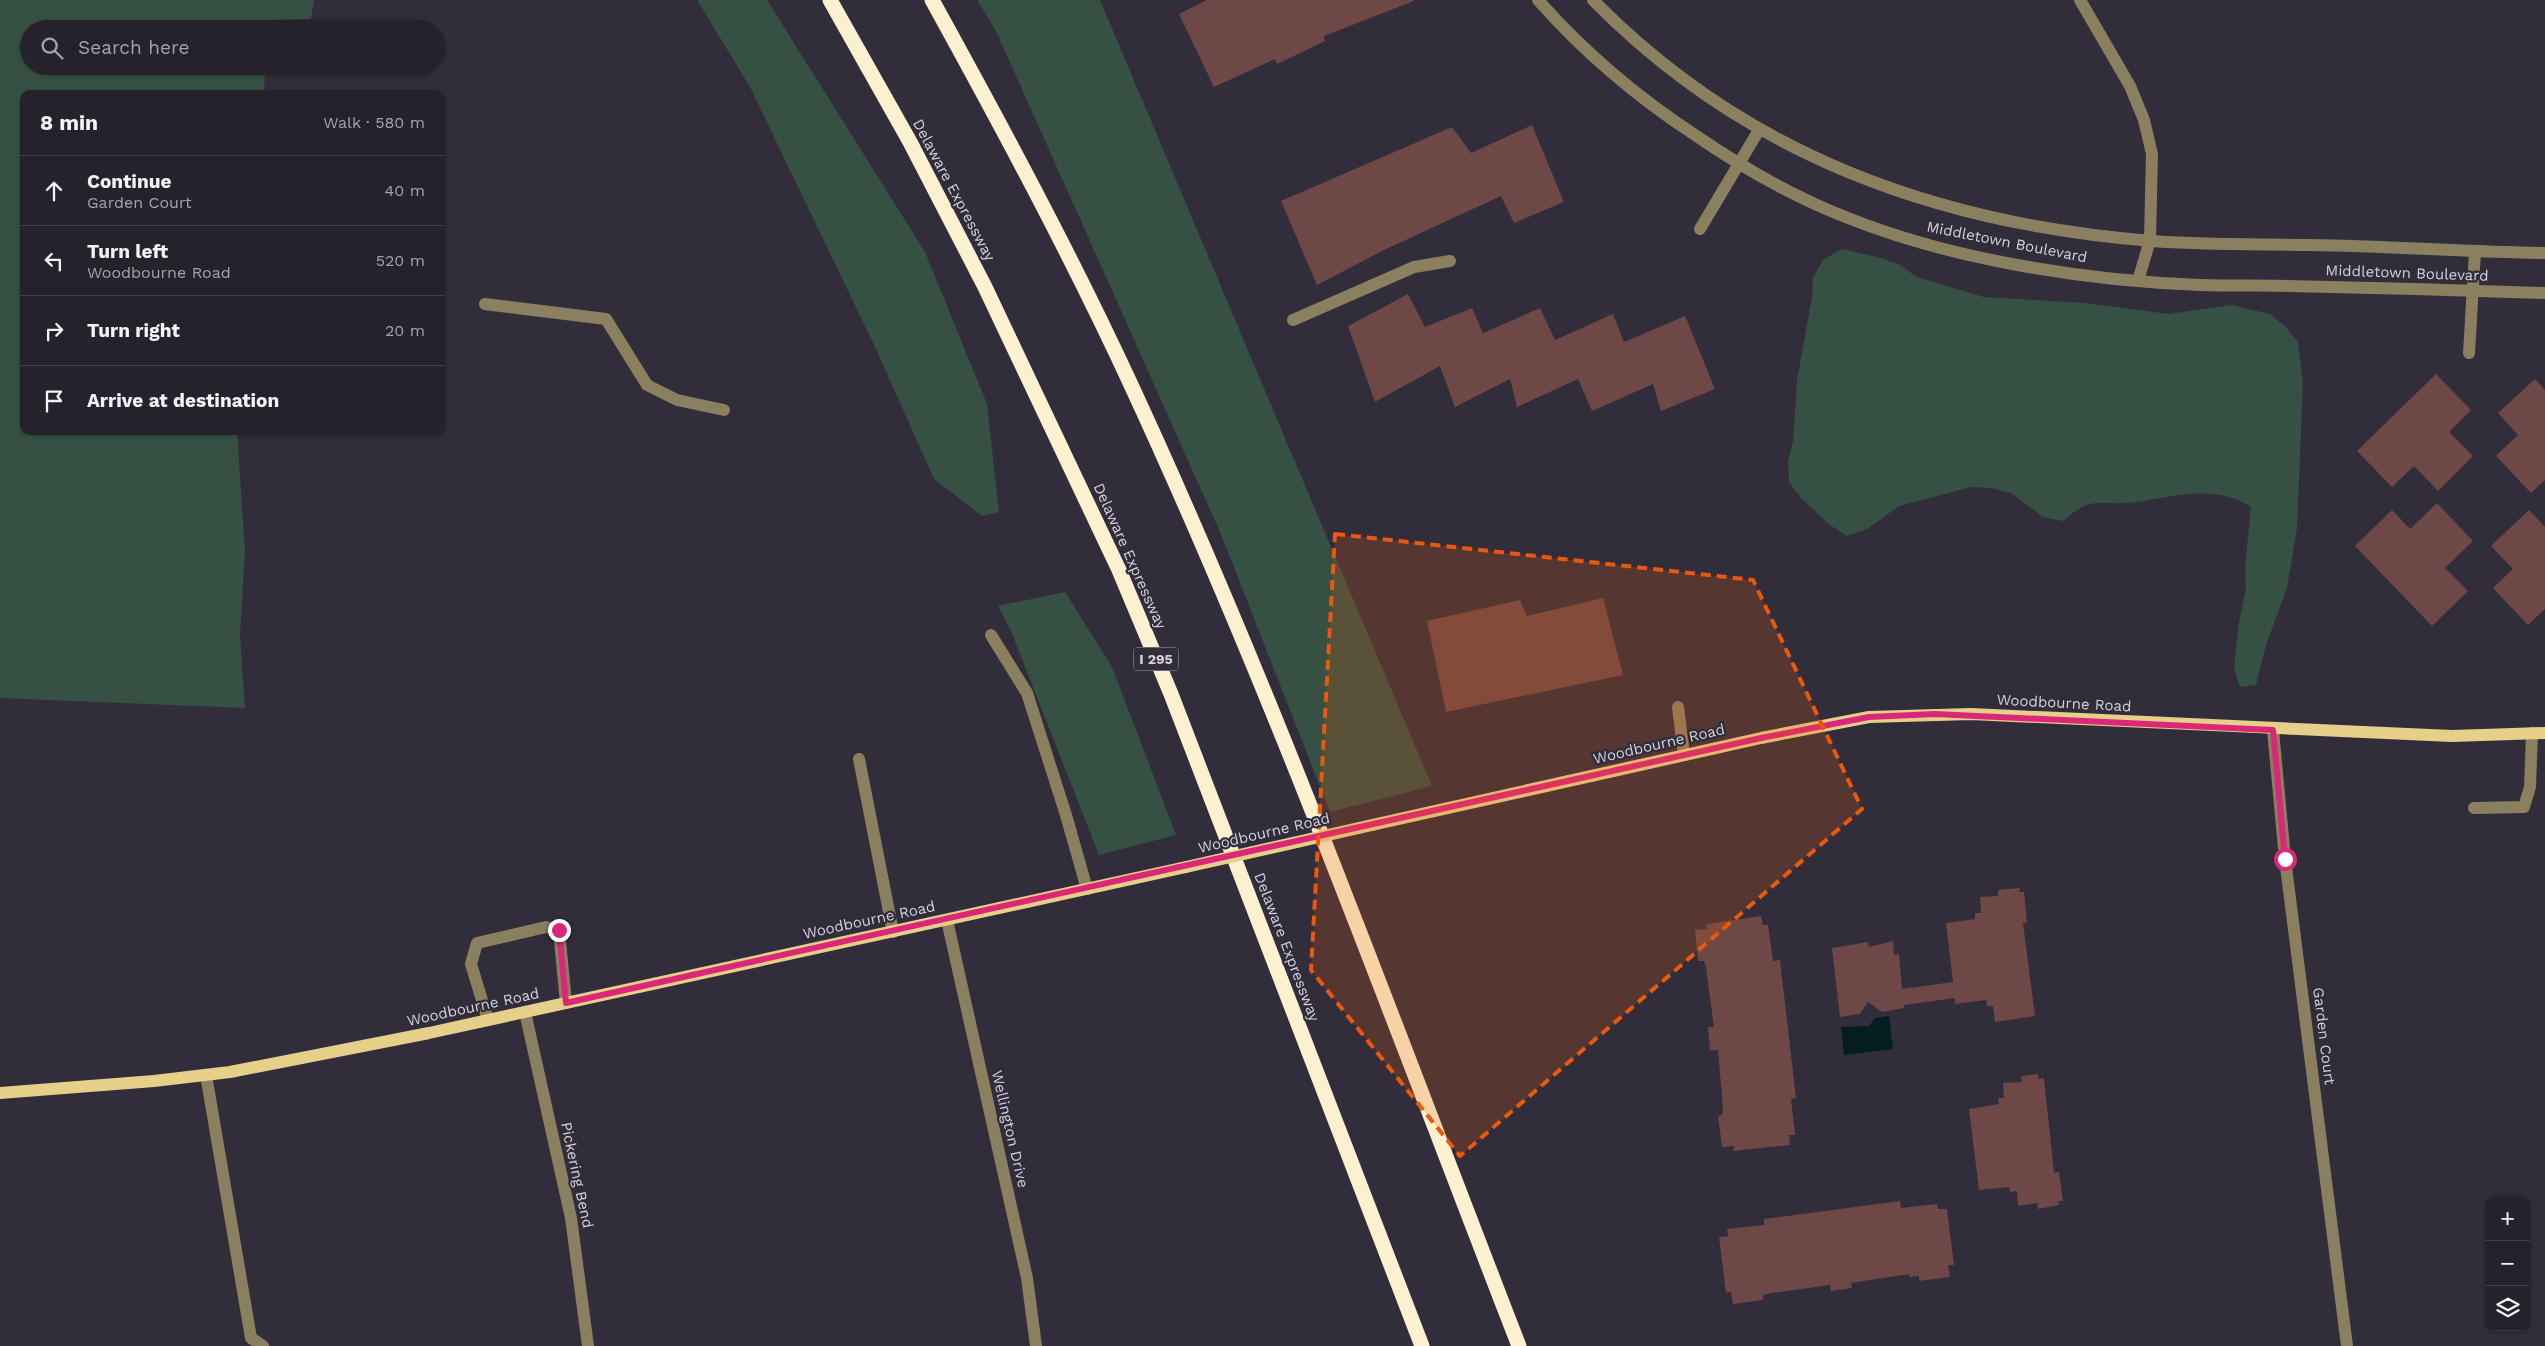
<!DOCTYPE html>
<meta charset="utf-8">
<style>
:root{--surface:#25222c;--page:#2d2a34;--text:#f1f3f6;--muted:#a3a4a9;--line:#423f48}
body{margin:0;font-family:"Work Sans",sans-serif;background:var(--page);color:var(--text)}
.controls{position:absolute;right:15px;bottom:15px;display:grid;overflow:hidden;border-radius:10px;box-shadow:0 1px 4px #0004}
.controls button{width:45px;height:45px;display:grid;place-items:center;padding:0;border:0;border-bottom:1px solid var(--line);background:var(--surface);color:var(--text);font:25px sans-serif}
.stop{position:absolute;width:15px;height:15px;margin:-11px;border:4px solid #db2777;border-radius:50%;background:#fff}
.stop.end{background:#db2777;border-color:#fff;box-shadow:0 1px 5px #0008}
.list{margin:0;padding:0;list-style:none}
h2{display:flex;justify-content:space-between;align-items:center;height:65px;margin:0;padding:0 20px;font-size:21px}
h2 small{font-size:16px;font-weight:400;color:var(--muted)}
.list li{display:grid;grid-template-columns:32px 1fr auto;gap:15px;align-items:center;box-sizing:border-box;height:70px;padding:0 20px;border-top:1px solid var(--line)}
.list b{display:block;font-size:19px;white-space:nowrap}
.list p{margin:0;font-size:16px;white-space:nowrap;color:var(--muted)}
.list em{font-size:16px;font-style:normal;color:var(--muted)}
.icon{flex:none;width:28px;height:28px;fill:none;stroke:currentColor;stroke-width:2;stroke-linecap:round;stroke-linejoin:round}
.map{position:relative;flex:none;width:2545px;height:1346px;overflow:hidden}
.search{position:absolute;background:var(--surface);box-shadow:0 1px 4px #0004;left:20px;top:20px;width:425px;height:55px;display:flex;align-items:center;gap:12px;box-sizing:border-box;padding:0 18px;border-radius:28px;color:var(--muted);font-size:19px}
.panel{position:absolute;background:var(--surface);box-shadow:0 1px 4px #0004;left:20px;top:90px;width:425px;height:345px;border-radius:10px}
.map>svg:first-child{display:block}
</style>
<div class="map">
<svg width="2545" height="1346" viewBox="0 0 2545 1346">
<rect width="100%" height="100%" fill="#312d3b"/>
<g fill="#365144">
<path d="M0 0H314L311 19 269 20 268 29H29V66H265L264 94H24V431H237L245 551 240 635 245 708 0 698Z"/>
<path d="M697 0H767L925 252 987 404 999 512 982 516 934 479 876 349 750 87Z"/>
<path d="M977 0H1100L1432 786 1330 812 1220 532 996 31Z"/>
<path d="M1842 249 1881 258 1900 265 1917 277 1984 297 2085 303 2169 314 2231 305 2270 314 2286 327 2298 342 2303 382 2297 528 2287 588 2266 645 2256 685 2240 687 2234 669 2238 628 2246 587 2245 567 2251 507C2216 484 2176 496 2137 502 2101 507 2094 493 2063 521L2043 517 2011 493 1991 488 1971 487 1899 506 1867 529 1847 536 1830 525 1801 498 1789 482 1788 461 1793 441 1797 380 1812 297 1813 277 1824 259Z"/>
<path d="M1065 592 1112 667 1176 835 1099 855 1011 631 998 606Z"/>
</g>
<path fill="#051d1f" d="M1889 1016 1893 1049 1844 1055 1841 1027 1869 1026 1875 1018Z"/>
<g fill="#6d4846">
<path d="M1207 0H1414V1L1324 36 1325 41 1277 64 1275 59 1214 87 1179 14Z"/>
<path d="M1532 125 1564 202 1514 223 1501 196 1384 250 1317 285 1281 201 1452 127 1471 153Z"/>
<path d="M1408 294 1425 327 1472 308 1483 333 1540 308 1555 340 1613 314 1624 342 1685 316 1715 389 1661 411 1653 384 1592 411 1578 379 1517 407 1510 379 1455 407 1440 366 1375 402 1348 326Z"/>
<path d="M2436 374 2471 410 2449 432 2473 456 2438 491 2414 466 2392 487 2357 451Z"/>
<path d="M2535 379 2545 390V480L2531 493 2496 456 2518 435 2498 413Z"/>
<path d="M2437 503 2473 541 2445 568 2468 591 2432 626 2355 546 2392 510 2410 529Z"/>
<path d="M2529 510 2545 527V609L2528 625 2493 588 2513 569 2491 546Z"/>
<path d="M1603 598 1623 675 1446 712 1427 621 1520 600 1527 616Z"/>
<path d="M2020 888 2019 892H2024L2027 922 2023 923 2035 1016 1995 1022 1993 1006H1987L1986 1000 1955 1004V998L1904 1005V1008L1882 1012 1868 1002 1860 1014 1840 1017 1832 948 1868 942 1869 947 1893 941 1894 955 1899 954 1902 989 1953 982 1946 923 1975 919V913H1981L1980 897 1998 896V890Z"/>
<path d="M1761 916 1763 925H1768L1773 961 1780 960 1796 1098 1791 1099 1795 1135H1789L1790 1145 1733 1151 1734 1146 1722 1147 1718 1116 1722 1115 1723 1108 1718 1050H1710L1708 1027H1714L1706 968 1704 961H1698L1695 930 1707 929V924Z"/>
<path d="M2038 1074 2039 1079 2044 1078 2054 1173 2059 1172 2063 1201H2058L2059 1205 2038 1209 2037 1203 2018 1206 2017 1191 2010 1192 2009 1187 1979 1190 1969 1109 1999 1104 1998 1098H2004L2003 1083 2022 1082 2021 1076Z"/>
<path d="M1900 1201 1901 1208 1937 1204 1938 1209H1947L1954 1265H1948L1950 1277 1919 1281V1276L1909 1277V1274L1851 1283 1852 1288 1831 1291 1830 1285 1772 1293 1763 1295V1300L1733 1304 1731 1292 1726 1293 1719 1237 1728 1236 1727 1229 1764 1225V1219Z"/>
</g>
<g fill="none" stroke-linecap="round" stroke-linejoin="round">
<g stroke="#8a7f5e" stroke-width="12">
<path d="M1538 0C1584 52 1637 97 1695 135 1743 168 1794 197 1848 218 1953 260 2088 281 2201 285 2230 286 2259 285 2288 286 2374 288 2459 290 2545 293"/>
<path d="M1593 0C1746 156 1938 224 2152 241 2205 245 2257 244 2310 245 2389 246 2467 252 2545 253"/>
<path d="M2080 0 2130 86 2144 120 2152 154 2150 240 2138 281"/>
<path d="M1700 229 1759 130"/>
<path d="M485 304 606 319 647 385 677 400 724 410"/>
<path d="M1293 320 1414 267 1450 261"/>
<path d="M2469 353 2475 252"/>
<path d="M991 635 1027 693 1066 815 1087 889"/>
<path d="M1678 707 1684 755"/>
<path d="M2273 730 2285 859 2347 1346"/>
<path d="M859 759 893 932"/>
<path d="M2474 808 2524 807 2530 787 2532 733"/>
<path d="M947 920 1027 1278 1036 1346"/>
<path d="M525 1012 571 1218 588 1346"/>
<path d="M488 1020 471 964 477 943 546 927 559 930 566 1003"/>
<path d="M206 1075 251 1338 263 1346"/>
</g>
<g stroke="#e6cf88" stroke-width="12">
<path d="M1372 825 1761 738 1869 717 1971 714 2452 736 2545 733"/>
<path d="M0 1093 154 1081 230 1072 429 1033 1186 867"/>
</g>
<g stroke="#fbf0cf" stroke-width="15">
<path d="M830 0 910 142 985 287 1119 570 1171 694 1422 1346"/>
<path d="M932 0C1002 127 1071 255 1132 387 1277 700 1394 1025 1519 1346"/>
</g>
<path stroke="#e6cf88" stroke-width="12" d="M1186 867 1372 825"/>
</g>
<g fill="none" stroke-linecap="round" stroke-linejoin="round">
<path stroke="#db2777" stroke-width="6" d="M559 930 566 1003 1761 738 1869 717 1935 714 2273 730 2285 859"/>
</g>
<path fill="#e8590c" fill-opacity="0.2" stroke="#e8590c" stroke-width="4" stroke-dasharray="10 6" stroke-linejoin="round" d="M1335 534 1753 580 1862 809 1460 1156 1311 970Z"/>
<g text-anchor="middle" stroke-width="4.5" stroke-linejoin="round" paint-order="stroke">
<rect fill="#312d3b" stroke="#a4a0ac" stroke-width="1" x="1133.5" y="647.5" width="45" height="23" rx="4"/>
<g font-size="14" font-weight="bold" fill="#d5d2dc">
<text x="1156" y="664">I 295</text>
</g>
<g font-size="15" fill="#d5d2dc" stroke="#312d3b">
<text transform="translate(954 190) rotate(62)" y="5">Delaware Expressway</text>
<text transform="translate(2007 242) rotate(11)" y="5">Middletown Boulevard</text>
<text transform="translate(2407 273) rotate(2)" y="5">Middletown Boulevard</text>
<text transform="translate(1130 556) rotate(66)" y="5">Delaware Expressway</text>
<text transform="translate(2064 703) rotate(3)" y="5">Woodbourne Road</text>
<text transform="translate(1659 744) rotate(-13)" y="5">Woodbourne Road</text>
<text transform="translate(1264 833) rotate(-13)" y="5">Woodbourne Road</text>
<text transform="translate(869 920) rotate(-12)" y="5">Woodbourne Road</text>
<text transform="translate(1287 947) rotate(69)" y="5">Delaware Expressway</text>
<text transform="translate(473 1007) rotate(-12)" y="5">Woodbourne Road</text>
<text transform="translate(2324 1036) rotate(83)" y="5">Garden Court</text>
<text transform="translate(1010 1129) rotate(77)" y="5">Wellington Drive</text>
<text transform="translate(577 1175) rotate(78)" y="5">Pickering Bend</text>
</g>
</g>
</svg>
<div class="controls">
<button>+</button>
<button>−</button>
<button><svg class="icon" aria-label="layers" viewBox="0 0 24 24"><path d="M12 4l9 5-9 5-9-5zM3 14l9 5 9-5"/></svg></button>
</div>
<div class="stop" style="left:2285px;top:859px"></div>
<div class="stop end" style="left:559px;top:930px"></div>
<div class="search"><svg class="icon" aria-label="search" viewBox="0 0 24 24"><circle cx="10" cy="10" r="6"/><path d="M15 15l6 6"/></svg>Search here</div>
<section class="panel">
<h2>8 min<small>Walk · 580 m</small></h2>
<ul class="list">
<li><svg class="icon" aria-label="ahead" viewBox="0 0 24 24"><path d="M12 20V5M6 11l6-6 6 6"/></svg><div><b>Continue</b><p>Garden Court</p></div><em>40 m</em></li>
<li><svg class="icon" aria-label="left" viewBox="0 0 24 24"><path d="M17 20v-9H6M10 6l-5 5 5 5"/></svg><div><b>Turn left</b><p>Woodbourne Road</p></div><em>520 m</em></li>
<li><svg class="icon" aria-label="right" viewBox="0 0 24 24"><path d="M7 20v-9h11M14 6l5 5-5 5"/></svg><div><b>Turn right</b></div><em>20 m</em></li>
<li><svg class="icon" aria-label="arrive" viewBox="0 0 24 24"><path d="M6 21V4h12l-3 4 3 4H6"/></svg><div><b>Arrive at destination</b></div></li>
</ul>
</section>
</div>
